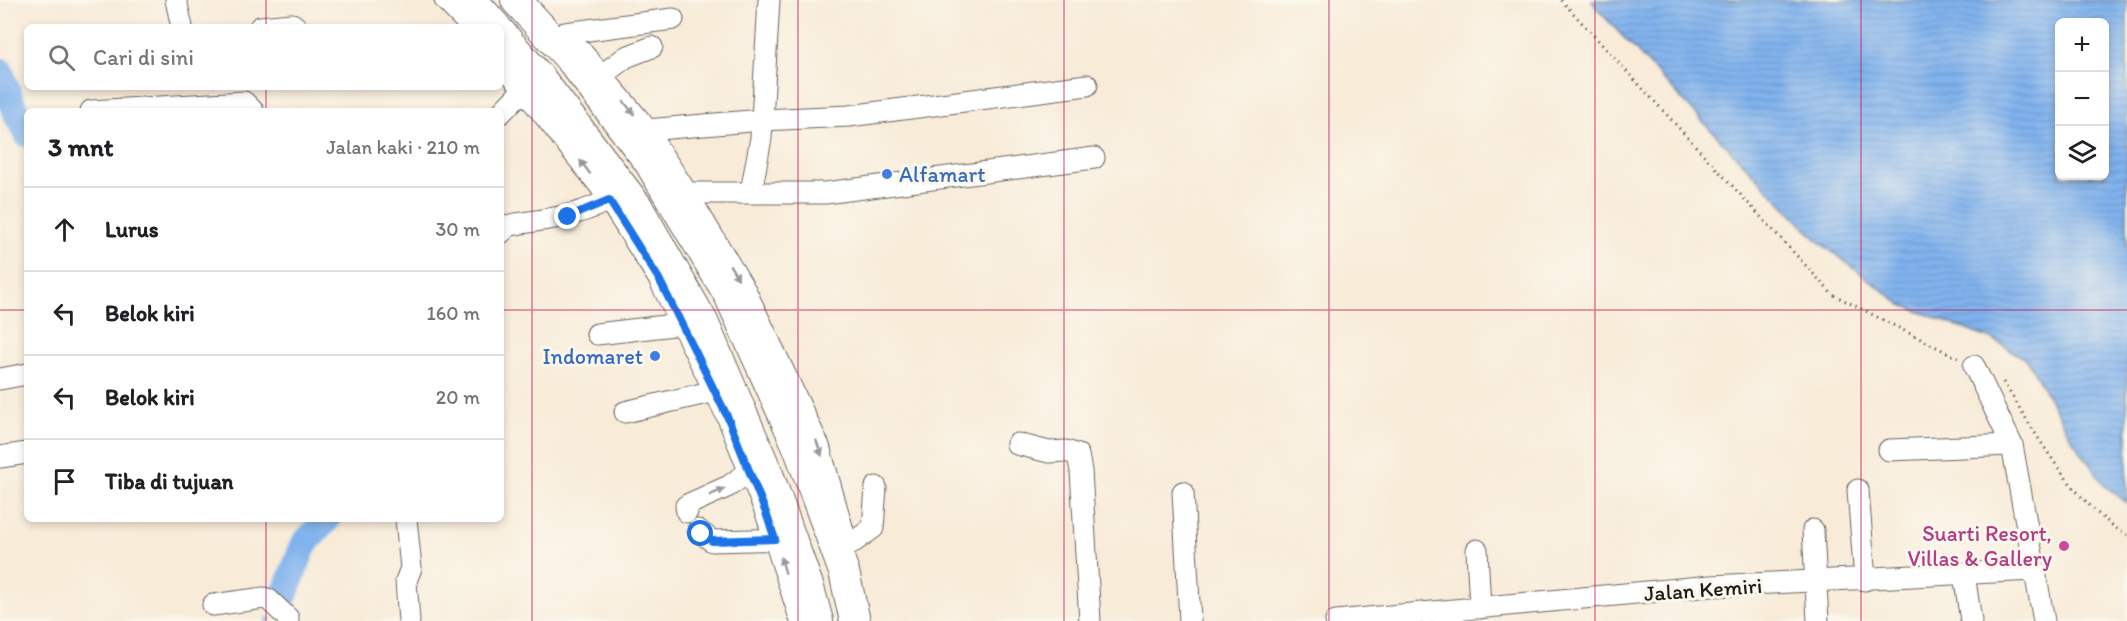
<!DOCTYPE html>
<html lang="id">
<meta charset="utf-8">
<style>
:root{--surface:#fff;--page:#f6f6f6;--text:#202124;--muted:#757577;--line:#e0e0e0}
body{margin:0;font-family:Itim,sans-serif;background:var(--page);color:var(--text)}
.controls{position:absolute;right:18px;top:18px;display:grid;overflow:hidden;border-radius:9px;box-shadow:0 3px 9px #0003}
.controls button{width:54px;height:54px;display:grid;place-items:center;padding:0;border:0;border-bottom:2px solid var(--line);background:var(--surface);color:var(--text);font:30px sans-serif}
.stop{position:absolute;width:18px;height:18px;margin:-14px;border:4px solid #1a73e8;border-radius:50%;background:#fff}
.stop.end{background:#1a73e8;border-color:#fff;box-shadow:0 2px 6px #0008}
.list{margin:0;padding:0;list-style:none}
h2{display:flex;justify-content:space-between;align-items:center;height:78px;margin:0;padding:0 24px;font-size:26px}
h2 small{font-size:20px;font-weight:400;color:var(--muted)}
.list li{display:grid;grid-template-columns:39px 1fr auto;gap:18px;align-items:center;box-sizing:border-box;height:84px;padding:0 24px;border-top:2px solid var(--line)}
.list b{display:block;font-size:22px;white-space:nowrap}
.list em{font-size:20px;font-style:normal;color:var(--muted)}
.icon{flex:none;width:33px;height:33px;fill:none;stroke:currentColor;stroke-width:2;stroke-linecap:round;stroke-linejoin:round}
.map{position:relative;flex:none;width:2127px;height:621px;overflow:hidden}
.search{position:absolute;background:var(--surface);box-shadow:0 3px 9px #0003;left:24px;top:24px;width:480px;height:66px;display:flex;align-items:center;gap:15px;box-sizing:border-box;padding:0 21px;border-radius:9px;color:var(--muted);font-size:22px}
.panel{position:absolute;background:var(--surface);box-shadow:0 3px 9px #0003;left:24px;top:108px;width:480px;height:414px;border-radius:9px}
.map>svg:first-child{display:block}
</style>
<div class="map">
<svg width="2127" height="621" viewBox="0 0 2127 621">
<defs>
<pattern id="water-rules" width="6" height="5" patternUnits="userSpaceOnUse" patternTransform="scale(1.5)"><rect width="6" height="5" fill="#80b2ed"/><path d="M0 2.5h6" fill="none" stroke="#6e98cb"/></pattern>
</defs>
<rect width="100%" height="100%" fill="#fbf7ec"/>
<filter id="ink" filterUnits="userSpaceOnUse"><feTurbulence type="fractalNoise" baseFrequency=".0167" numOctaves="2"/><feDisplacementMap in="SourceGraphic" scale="12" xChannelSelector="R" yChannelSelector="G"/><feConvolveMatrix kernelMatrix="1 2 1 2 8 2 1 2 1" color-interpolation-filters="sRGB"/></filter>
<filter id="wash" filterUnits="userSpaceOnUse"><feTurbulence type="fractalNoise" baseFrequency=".008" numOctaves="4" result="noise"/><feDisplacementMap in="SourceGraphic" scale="24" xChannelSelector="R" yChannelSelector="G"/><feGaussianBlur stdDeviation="1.35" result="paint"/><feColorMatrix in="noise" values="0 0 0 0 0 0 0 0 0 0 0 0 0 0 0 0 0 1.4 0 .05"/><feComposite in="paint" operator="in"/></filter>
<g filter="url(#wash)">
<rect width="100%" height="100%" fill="#f8ebd8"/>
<path fill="url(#water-rules)" stroke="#4e6784" stroke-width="1.5" fill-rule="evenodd" d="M1592 0H2127V503L2104 485 2070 436 2028 361 1996 341 1902 305 1818 241 1709 128 1596 8ZM2060 22H2104V176H2060Z"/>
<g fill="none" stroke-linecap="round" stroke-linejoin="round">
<path stroke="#80b2ed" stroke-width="4.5" d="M268 621V619"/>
<g stroke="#80b2ed" stroke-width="27">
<path d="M0 71 15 111 27 134"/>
<path d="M284 596 304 544 327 519"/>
</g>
</g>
</g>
<g filter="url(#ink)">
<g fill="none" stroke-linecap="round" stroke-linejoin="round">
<defs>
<g id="minor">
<path d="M176 0 182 27"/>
<path d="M445 0 471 27"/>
<path d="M260 27 292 24 296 27"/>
<path d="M565 33 673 19"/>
<path d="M580 50 641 122 685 190 746 292 819 446 846 541"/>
<path d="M501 61 600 186 659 279 728 418 766 513 801 621"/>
<path d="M602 75 626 57 652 47"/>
<path d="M91 111 244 102 253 111"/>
<path d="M501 113 524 89"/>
<path d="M646 130 762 120 849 116 1087 85"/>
<path d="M751 192 761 138 769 0"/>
<path d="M687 193H825L1094 158"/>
<path d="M501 233 506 227 515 224C558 218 581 216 620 194"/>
<path d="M597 334 682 324"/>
<path d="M1974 366 2012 445 2044 621"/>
<path d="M0 379 27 374"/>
<path d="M625 412 715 391"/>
<path d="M1017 444 1049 452 1066 451 1078 455 1081 471 1090 621"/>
<path d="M1889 450 2012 445"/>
<path d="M0 457 27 453"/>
<path d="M1858 490 1865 580"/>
<path d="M1183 492 1190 621"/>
<path d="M687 512 686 506 689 504 729 486 750 471"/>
<path d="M406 519 411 568 406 581 409 621"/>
<path d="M698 530 712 541 789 539"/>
<path d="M1813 530 1818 621"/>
<path d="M848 546 873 528 876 487"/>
<path d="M1477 550 1480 608"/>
<path d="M1964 574 1971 621"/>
<path d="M213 605 264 598 269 600 288 618V621"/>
<path d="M1336 621 1711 586 2034 570"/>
</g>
<g id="highway">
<path d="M472 0 496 27"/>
<path d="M516 0 572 61 649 162 729 295 798 447 844 572 855 621"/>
<path d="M501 33 540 78 637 206 703 322 768 474 809 588 818 621"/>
</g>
</defs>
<use href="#minor" stroke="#69645e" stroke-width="23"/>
<use href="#highway" stroke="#69645e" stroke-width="32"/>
<g stroke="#69645e" stroke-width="3" stroke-dasharray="1.5 4.5" stroke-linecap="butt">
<path d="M1561 0 1832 294 1958 358"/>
<path d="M2003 382C2037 434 2072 503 2127 535"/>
</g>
<use href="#minor" stroke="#fff" stroke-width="21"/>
<use href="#highway" stroke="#fff" stroke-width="30"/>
</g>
<defs><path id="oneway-solid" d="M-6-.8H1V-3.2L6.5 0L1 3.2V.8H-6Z" transform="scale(1.5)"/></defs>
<g fill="#999">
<use href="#oneway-solid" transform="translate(629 108) rotate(51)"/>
<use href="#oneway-solid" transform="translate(585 167) rotate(-127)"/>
<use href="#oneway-solid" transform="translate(734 272) rotate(59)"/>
<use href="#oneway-solid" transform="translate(819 448) rotate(70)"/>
<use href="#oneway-solid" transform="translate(717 492) rotate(-24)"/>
<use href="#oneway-solid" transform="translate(783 565) rotate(-107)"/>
</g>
</g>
<g fill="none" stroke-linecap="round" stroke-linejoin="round" filter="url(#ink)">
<path stroke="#1a73e8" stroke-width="8" d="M568 217 609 200 659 279 695 351 728 418 766 513 775 539 712 541 701 534"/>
</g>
<path fill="none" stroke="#c2185b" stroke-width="1.5" stroke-opacity="0.55" d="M266 0V27M532 0V621M798 0V621M1064 0V621M1329 0V621M1595 0V621M1861 0V621M266 87V111M0 310H27M501 310H2127M266 519V621"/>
<g fill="#3f7fe0" stroke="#fbf7ec" stroke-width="2">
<circle cx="887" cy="174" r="6"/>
<circle cx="655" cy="356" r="6"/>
</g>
<circle fill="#d1479c" stroke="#fbf7ec" stroke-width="2" cx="2064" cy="546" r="6"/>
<g text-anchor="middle" stroke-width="6" stroke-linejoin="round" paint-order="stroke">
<g font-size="22" fill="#366cbe" stroke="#fbf7ec" text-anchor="start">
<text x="899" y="182">Alfamart</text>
<text x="643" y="364" text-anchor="end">Indomaret</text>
</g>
<g font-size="22" fill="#b23c85" stroke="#fbf7ec" text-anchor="end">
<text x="2052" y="541">Suarti Resort,<tspan x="2052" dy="25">Villas &amp; Gallery</tspan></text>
</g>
<g font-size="22" fill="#1c1c1c" stroke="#fbf7ec">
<text transform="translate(1703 589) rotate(-4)" y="8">Jalan Kemiri</text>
</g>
</g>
</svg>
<div class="controls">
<button>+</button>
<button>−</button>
<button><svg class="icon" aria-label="layers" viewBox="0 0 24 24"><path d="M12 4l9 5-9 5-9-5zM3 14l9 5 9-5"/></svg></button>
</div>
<div class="stop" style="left:701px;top:534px"></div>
<div class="stop end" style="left:568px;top:217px"></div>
<div class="search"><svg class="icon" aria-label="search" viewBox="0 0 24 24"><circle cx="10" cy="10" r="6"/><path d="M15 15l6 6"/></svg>Cari di sini</div>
<section class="panel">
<h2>3 mnt<small>Jalan kaki · 210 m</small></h2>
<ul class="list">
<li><svg class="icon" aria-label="ahead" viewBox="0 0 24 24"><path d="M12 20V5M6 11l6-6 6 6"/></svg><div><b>Lurus</b></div><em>30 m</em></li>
<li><svg class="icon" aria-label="left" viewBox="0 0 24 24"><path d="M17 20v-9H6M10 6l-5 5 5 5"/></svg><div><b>Belok kiri</b></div><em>160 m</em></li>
<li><svg class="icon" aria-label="left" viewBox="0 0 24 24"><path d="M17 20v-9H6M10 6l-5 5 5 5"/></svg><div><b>Belok kiri</b></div><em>20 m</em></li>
<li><svg class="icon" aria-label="arrive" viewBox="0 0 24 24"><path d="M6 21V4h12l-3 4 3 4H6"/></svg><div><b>Tiba di tujuan</b></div></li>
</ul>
</section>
</div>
